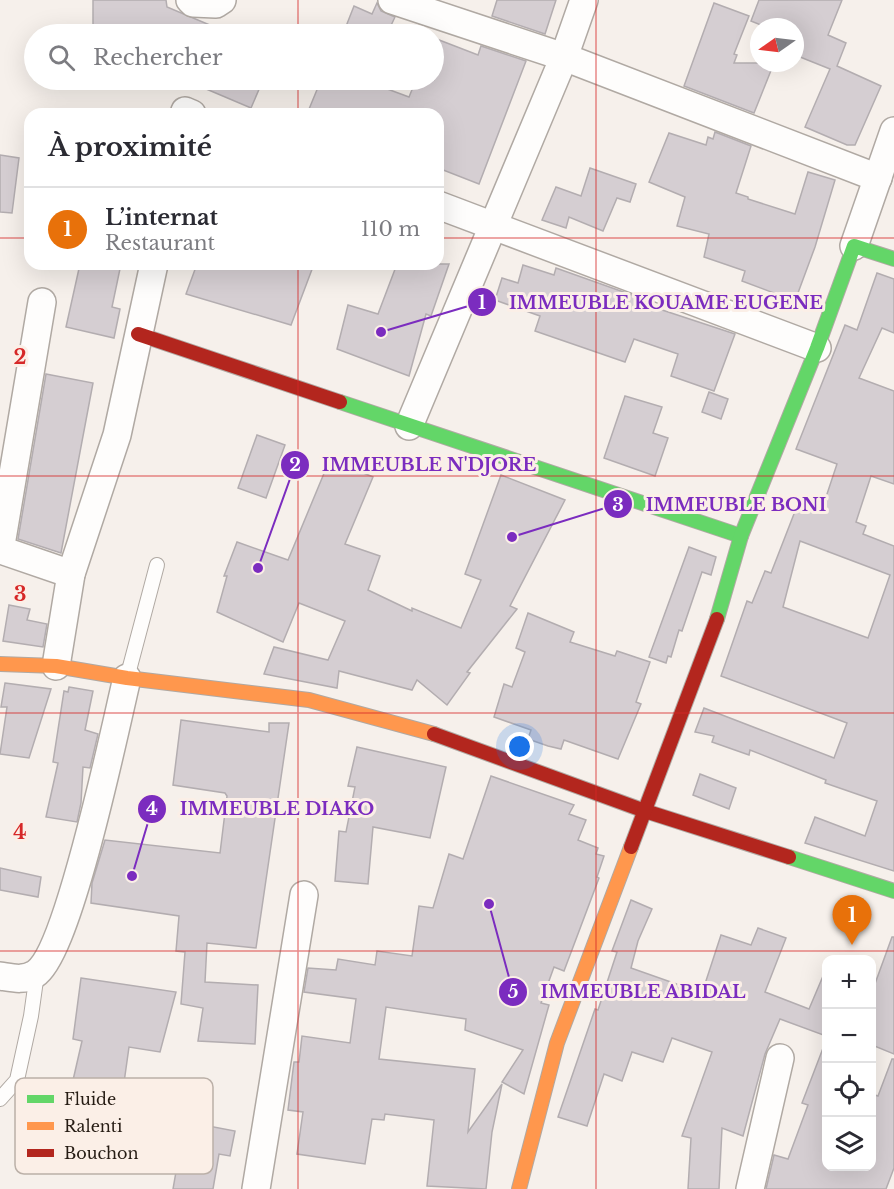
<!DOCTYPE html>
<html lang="fr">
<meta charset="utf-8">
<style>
:root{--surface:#fff;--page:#f2f2f3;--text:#2b2b33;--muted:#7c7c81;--line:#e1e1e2;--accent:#1a73e8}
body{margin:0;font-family:"Libre Baskerville",serif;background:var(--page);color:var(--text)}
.controls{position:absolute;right:18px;bottom:18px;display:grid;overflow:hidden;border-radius:12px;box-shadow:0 6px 24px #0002}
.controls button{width:54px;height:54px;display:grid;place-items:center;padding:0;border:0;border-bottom:2px solid var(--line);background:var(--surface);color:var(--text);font:30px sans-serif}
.compass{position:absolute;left:750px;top:18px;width:54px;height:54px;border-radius:50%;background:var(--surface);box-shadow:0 6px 24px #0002;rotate:256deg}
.you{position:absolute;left:520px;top:747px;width:21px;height:21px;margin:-15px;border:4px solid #fff;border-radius:50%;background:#1a73e8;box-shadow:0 0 0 9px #1a73e833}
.badge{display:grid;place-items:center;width:39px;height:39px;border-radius:50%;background:var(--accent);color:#fff;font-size:20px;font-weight:700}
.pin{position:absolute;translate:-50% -50px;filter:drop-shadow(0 2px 3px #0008)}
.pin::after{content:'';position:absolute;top:32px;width:21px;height:18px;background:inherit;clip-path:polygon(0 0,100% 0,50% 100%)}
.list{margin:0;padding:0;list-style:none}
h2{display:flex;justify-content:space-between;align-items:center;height:78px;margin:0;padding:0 24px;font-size:26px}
h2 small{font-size:20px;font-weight:400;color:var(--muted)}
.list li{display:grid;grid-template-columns:39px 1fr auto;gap:18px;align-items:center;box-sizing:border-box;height:84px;padding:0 24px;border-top:2px solid var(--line)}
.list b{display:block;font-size:22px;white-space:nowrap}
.list p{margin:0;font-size:20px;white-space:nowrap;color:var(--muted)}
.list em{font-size:20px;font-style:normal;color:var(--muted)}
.icon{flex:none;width:33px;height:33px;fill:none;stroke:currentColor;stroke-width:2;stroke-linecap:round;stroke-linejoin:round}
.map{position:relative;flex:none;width:894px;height:1189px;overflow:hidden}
.search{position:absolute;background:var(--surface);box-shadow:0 6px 24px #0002;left:24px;top:24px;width:420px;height:66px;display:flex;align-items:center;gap:15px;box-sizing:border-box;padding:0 21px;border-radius:33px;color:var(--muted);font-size:22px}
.panel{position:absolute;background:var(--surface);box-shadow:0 6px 24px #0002;left:24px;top:108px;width:420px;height:162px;border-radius:18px}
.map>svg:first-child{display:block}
</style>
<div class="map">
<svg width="894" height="1189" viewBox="0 0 894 1189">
<rect width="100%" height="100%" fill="#f6f0eb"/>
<g fill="#d5ced2" stroke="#b3adb0" stroke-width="1.5" fill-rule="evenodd">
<path d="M93 0H166L167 7 231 34H93Z"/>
<path d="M497 0H556L545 34 492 16Z"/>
<path d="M759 0H842L828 35 846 43 837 66 881 86 855 145H847L805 127 830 69 795 55V27H766L751 21Z"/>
<path d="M377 3 381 11 395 17 387 34H343L354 6 372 14Z"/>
<path d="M714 3 749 16 734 54 737 55 734 63H774L754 113 684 86Z"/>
<path d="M434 38 478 55 481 46 526 61 479 184 438 168V114H307L321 80H363L409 97 416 80H434Z"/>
<path d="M185 80H263L251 108Z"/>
<path d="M715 132 751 146 736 193 748 197V199L795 214 808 172 835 180 815 247 795 301 742 281 745 271 704 257 709 234 677 226 685 197 649 182 669 133 706 145 708 137 713 139Z"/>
<path d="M0 155 19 158 12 213 0 212Z"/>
<path d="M590 168 636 184 630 202 617 198 603 231 569 217 566 228 542 220 556 187 581 196Z"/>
<path d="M80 264H121L112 307 120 309 114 338 66 327Z"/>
<path d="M197 264H314L291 325 186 294Z"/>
<path d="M397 264H449L431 316 426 314 409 376 337 349 348 305 378 314Z"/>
<path d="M523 265 554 275 556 268 646 300 644 304 735 334 714 391 671 376 678 354 634 339 625 362 535 331 540 316 495 300 502 278 518 283Z"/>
<path d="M877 273 894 279V333L882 328 859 378 894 391V484L871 476 856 522 866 526 863 534 894 546V871L805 843 815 817 865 836 877 801 825 783 826 780 750 750 749 755 712 742 714 736 695 732 704 708 834 758 847 723 721 676 747 601 752 603 765 571 771 573 799 501 822 509 837 464 796 449 845 325 857 330ZM800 541 890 575 868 638 783 607Z"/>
<path d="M46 374 93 383 61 553 18 539Z"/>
<path d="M709 392 728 399 721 419 702 412Z"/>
<path d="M625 396 662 407 653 433 668 438 655 476 604 458Z"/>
<path d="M257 435 285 445 266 498 238 488Z"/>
<path d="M330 459 373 477 345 544 380 556 368 590 412 611V608L461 628 481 580 465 574 501 475 565 500 510 606 517 609 467 672 470 673 447 705 417 680 412 690 339 671 337 688 264 674 274 647 328 660 345 621 299 603 283 642 217 612 227 576H224L237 542 288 560Z"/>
<path d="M689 547 716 557 711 575 702 572 682 631 679 630 671 657 668 656 666 663 649 657Z"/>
<path d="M9 605 30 609 27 620 47 624 43 647 3 641Z"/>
<path d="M528 613 574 632 570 642 615 656 617 651 650 662 636 702 641 704 618 759 564 740 561 749 548 746 528 739 531 730 494 717 504 684 512 687 525 652 516 648Z"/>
<path d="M5 683 51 689 29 758 0 754 7 707H1Z"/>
<path d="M69 687 93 691 85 730 98 734 90 768 83 767 81 803 77 822 46 817 58 763 53 762 64 691 68 692Z"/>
<path d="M181 720 269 732V723H289L256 948 207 943 205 982 258 985 255 1044 198 1041 203 1008 181 1004 185 952 176 951 179 916 91 903 92 883 105 840 220 853 227 796 225 793 173 785Z"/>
<path d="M357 747 446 767 430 838 373 827 368 884 335 881 339 831 346 832 355 787 348 786Z"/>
<path d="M700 774 736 788 729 809 693 795Z"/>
<path d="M491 776 574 805 569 814 586 820 578 840 598 848 596 854 604 856 597 877 599 878 564 971 554 967 541 1003 549 1005 524 1094 502 1082 523 1050 465 1030 466 1019 386 1007 379 1059 475 1069 468 1132 502 1084 492 1132 486 1189 427 1186 434 1120 385 1114 384 1120 372 1119 365 1164 297 1154 303 1112 288 1110 294 1062H299L302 1036 350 1043 356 999 304 992 308 968 336 970 338 959 375 965 377 951 412 956 419 906 433 908 449 854 463 859Z"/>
<path d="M0 868 41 877 38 897 0 890Z"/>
<path d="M631 900 652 909 638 941 631 968 702 993 721 935 751 945 758 928 786 938 765 992 809 1009 826 969V1036L780 1019 765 1054 743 1136 722 1128 719 1189H688L691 1138 682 1136 712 1052 672 1038 663 1062 632 1052 622 1081 604 1074 587 1126 558 1117 595 1009 598 1010 617 952 612 951Z"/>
<path d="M892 937H894V1054L872 1045V992Z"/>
<path d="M81 978 176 992 160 1052 129 1047 121 1104 131 1108 128 1125 147 1130 138 1168 106 1160 104 1172 54 1163 82 1041 73 1039Z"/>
<path d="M825 1043 826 1167H872V1094L878 1096 892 1059H894V1168L886 1189H766L774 1155 788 1159 808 1105 802 1103Z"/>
<path d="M198 1124 235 1131 230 1156 219 1154 213 1189H173L180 1149 193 1151Z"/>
</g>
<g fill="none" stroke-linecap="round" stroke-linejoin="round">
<defs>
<g id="lane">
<path d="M127 678 157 565"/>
<path d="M0 1099 17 1080 31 1016 37 973"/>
</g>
<g id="street">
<path d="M190 0 193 3 216 4 222 0"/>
<path d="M392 0 564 57 878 178"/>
<path d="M184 114 185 111 192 114"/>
<path d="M438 205 817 348"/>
<path d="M854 246 894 131"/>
<path d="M42 302 1 545 4 551 71 574"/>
<path d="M409 426 564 57 584 0"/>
<path d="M56 666 71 574 117 435 154 264"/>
<path d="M0 976C13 978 23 981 35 974 69 952 115 728 127 678"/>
<path d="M256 1189 304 895"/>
<path d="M750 1189 780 1058"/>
</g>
<g id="fast">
<path d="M340 402 741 536"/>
<path d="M717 619 741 536 817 348 854 246 894 259"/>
<path d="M789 857 894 891"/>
</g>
<g id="slow">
<path d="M0 664 56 666 127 678 309 700 434 734"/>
<path d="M519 1189 557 1043 631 847"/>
</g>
<g id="jam">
<path d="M138 334 340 402"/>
<path d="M434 734 645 811 789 857"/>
<path d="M631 847 717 619"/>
</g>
</defs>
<use href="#lane" stroke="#b0a9a3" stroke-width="16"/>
<use href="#street" stroke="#b0a9a3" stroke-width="30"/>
<use href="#fast" stroke="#b0a9a3" stroke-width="16"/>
<use href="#slow" stroke="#b0a9a3" stroke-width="16"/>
<use href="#jam" stroke="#b0a9a3" stroke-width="16"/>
<path stroke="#d9d7d6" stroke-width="4" stroke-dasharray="1.5 4.5" stroke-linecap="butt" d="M178 34 180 23"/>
<use href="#lane" stroke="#fefdfc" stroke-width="14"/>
<use href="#street" stroke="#fefdfc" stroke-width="27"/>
<use href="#fast" stroke="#63d668" stroke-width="14"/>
<use href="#slow" stroke="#ff974d" stroke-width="14"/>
<use href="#jam" stroke="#b3261e" stroke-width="14"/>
</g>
<path fill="none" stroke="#d62828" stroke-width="1.5" stroke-opacity="0.55" d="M298 0V34M596 0V1189M298 80V114M0 238H30M438 238H894M298 264V1189M0 476H894M0 713H894M0 951H894"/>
<rect x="15" y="1078" width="198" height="96" rx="9" fill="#fbefe7" stroke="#bbb0a8" stroke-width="1.5"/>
<rect x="27" y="1095" width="27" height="8" fill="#63d668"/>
<rect x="27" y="1122" width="27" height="8" fill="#ff974d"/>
<rect x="27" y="1149" width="27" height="8" fill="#b3261e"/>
<g font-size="16" fill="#261c14">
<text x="64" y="1105">Fluide</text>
<text x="64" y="1132">Ralenti</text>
<text x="64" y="1159">Bouchon</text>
</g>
<g font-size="20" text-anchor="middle" font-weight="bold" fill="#d62828" stroke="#fbefe7" stroke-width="6" stroke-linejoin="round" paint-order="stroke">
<text x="20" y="364">2</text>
<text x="20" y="601">3</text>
<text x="20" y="839">4</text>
</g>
<path fill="none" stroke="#7b2cbf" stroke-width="2" d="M381 332L482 302M258 568L295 465M512 537L618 504M132 876L152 809M489 904L513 992"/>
<g fill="#7b2cbf" stroke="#fbefe7" stroke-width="2">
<circle cx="381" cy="332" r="6"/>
<circle cx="258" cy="568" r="6"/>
<circle cx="512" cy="537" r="6"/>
<circle cx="132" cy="876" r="6"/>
<circle cx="489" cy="904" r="6"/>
<circle cx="482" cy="302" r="15"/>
<circle cx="295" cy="465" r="15"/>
<circle cx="618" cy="504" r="15"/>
<circle cx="152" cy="809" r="15"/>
<circle cx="513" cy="992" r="15"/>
</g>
<g font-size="18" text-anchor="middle" font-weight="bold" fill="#fff">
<text x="482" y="309">1</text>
<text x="295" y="471">2</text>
<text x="618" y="511">3</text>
<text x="152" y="815">4</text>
<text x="513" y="998">5</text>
</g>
<g font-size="18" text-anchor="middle" font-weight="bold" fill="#7b2cbf" stroke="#fbefe7" stroke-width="6" stroke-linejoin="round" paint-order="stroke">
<text x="666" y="309">IMMEUBLE KOUAME EUGENE</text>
<text x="429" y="471">IMMEUBLE N'DJORE</text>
<text x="736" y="511">IMMEUBLE BONI</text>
<text x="277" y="815">IMMEUBLE DIAKO</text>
<text x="643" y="998">IMMEUBLE ABIDAL</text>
</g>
</svg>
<div class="controls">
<button>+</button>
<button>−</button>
<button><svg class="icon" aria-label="locate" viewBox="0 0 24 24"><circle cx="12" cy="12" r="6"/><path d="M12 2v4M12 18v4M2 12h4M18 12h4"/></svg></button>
<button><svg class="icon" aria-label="layers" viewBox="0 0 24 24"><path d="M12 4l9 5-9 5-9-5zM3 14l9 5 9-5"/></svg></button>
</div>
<svg class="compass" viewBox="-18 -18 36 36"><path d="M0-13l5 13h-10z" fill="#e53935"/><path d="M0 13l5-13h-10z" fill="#7c7c81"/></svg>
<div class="you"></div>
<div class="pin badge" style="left:852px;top:945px;background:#e8710a">1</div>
<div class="search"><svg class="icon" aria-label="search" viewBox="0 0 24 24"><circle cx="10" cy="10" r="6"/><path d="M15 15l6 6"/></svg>Rechercher</div>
<section class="panel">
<h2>À proximité<small></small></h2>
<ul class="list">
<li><span class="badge" style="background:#e8710a">1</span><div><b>L’internat</b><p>Restaurant</p></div><em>110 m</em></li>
</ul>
</section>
</div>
